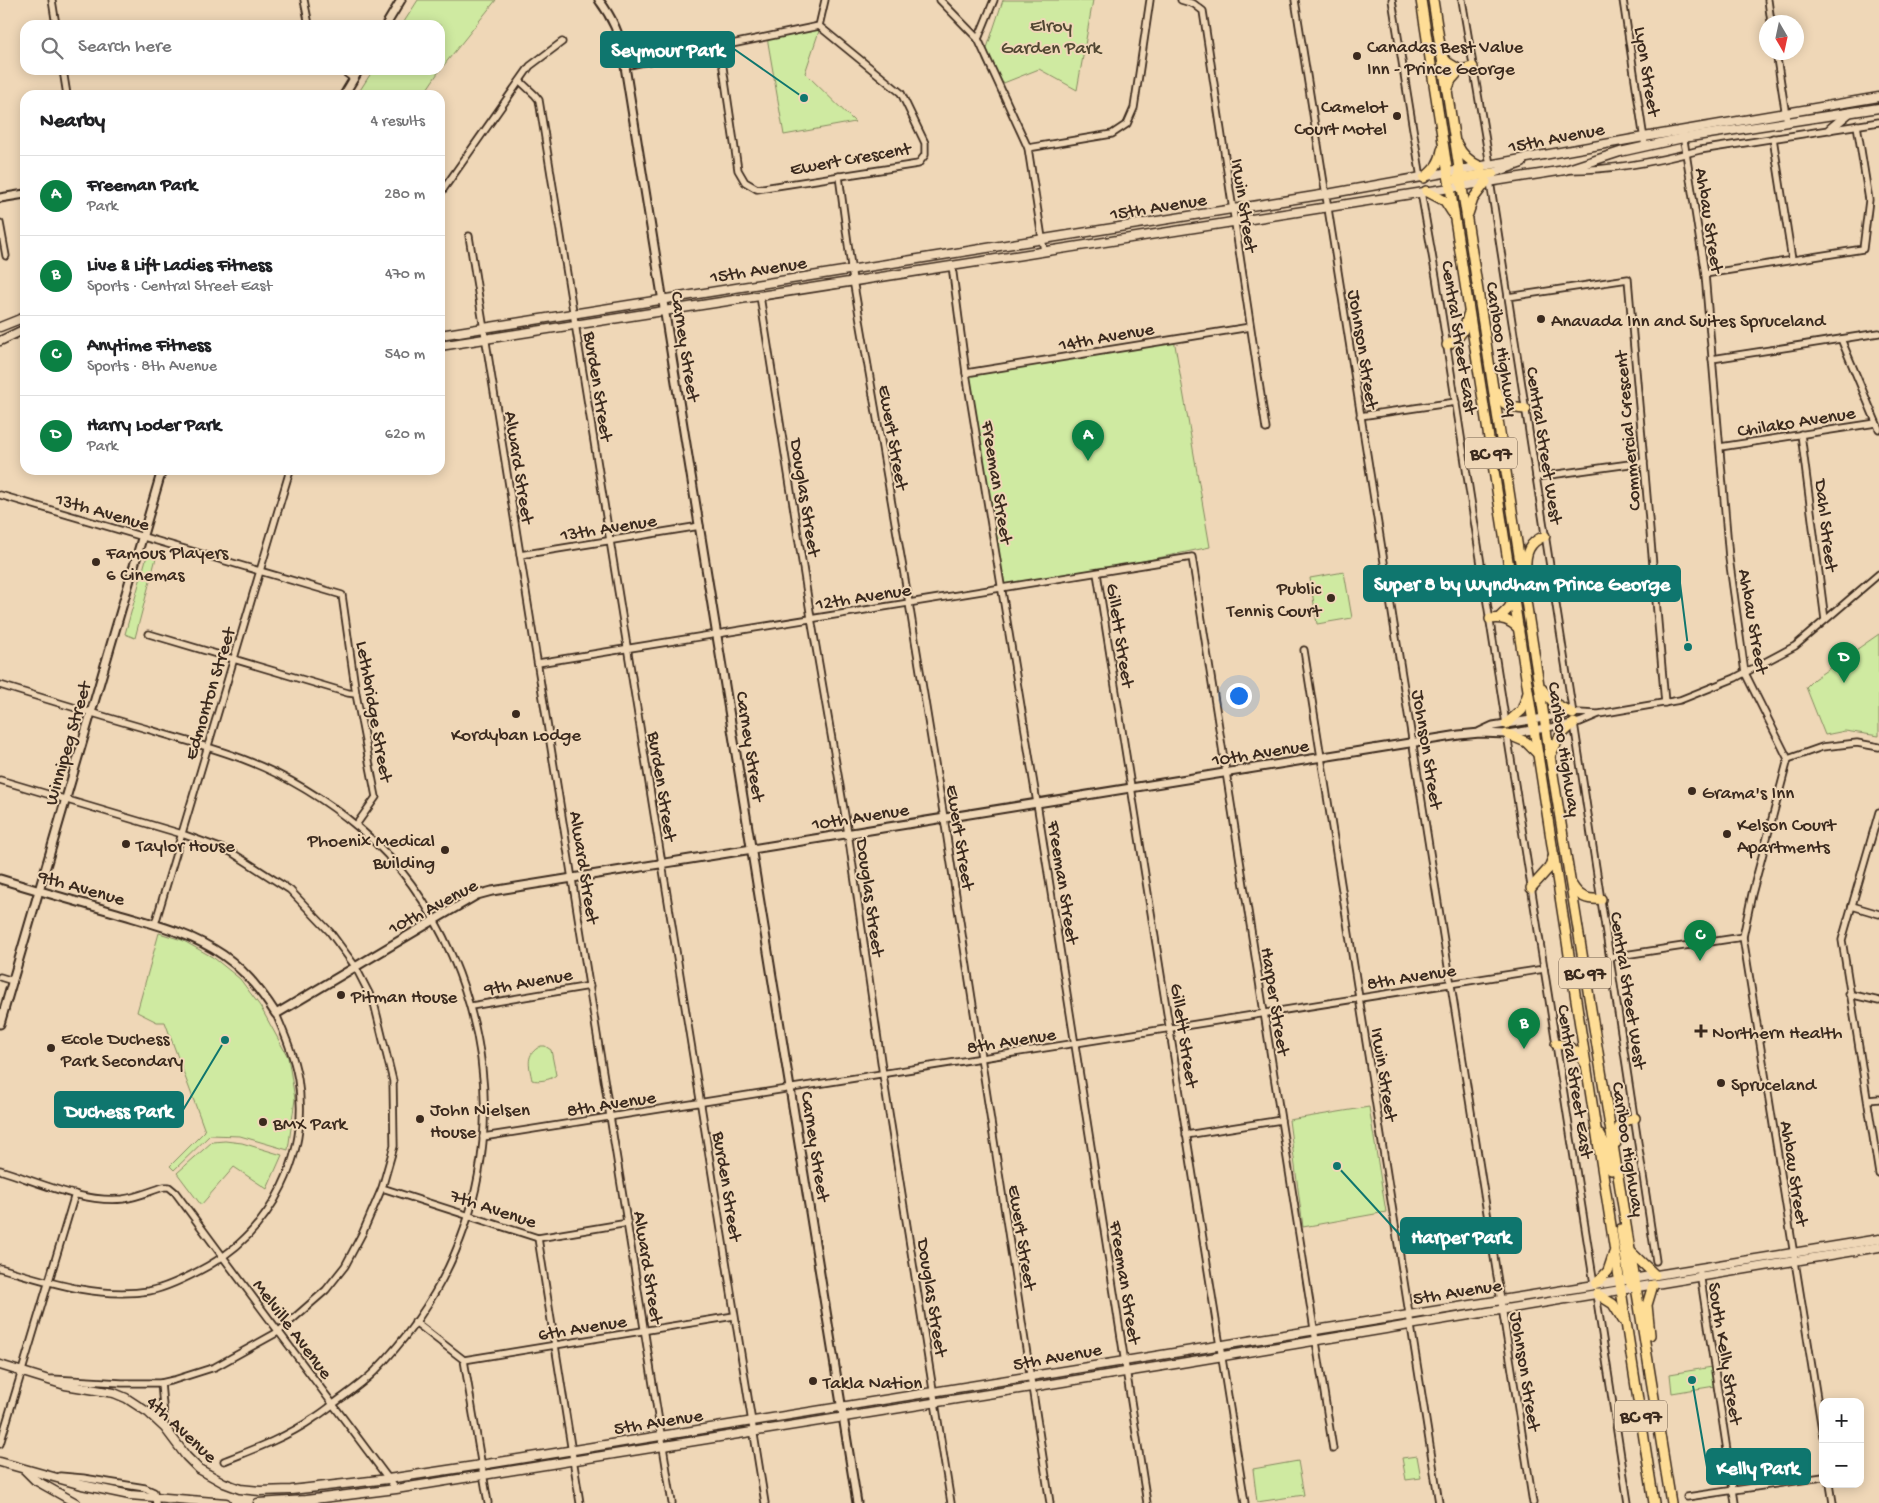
<!DOCTYPE html>
<meta charset="utf-8">
<style>
:root{--surface:#fff;--page:#f2f2f2;--text:#202124;--muted:#757577;--line:#e0e0e0;--accent:#0b8043}
body{margin:0;font-family:"Gochi Hand",sans-serif;background:var(--page);color:var(--text)}
.controls{position:absolute;right:15px;bottom:15px;display:grid;overflow:hidden;border-radius:10px;box-shadow:0 2px 12px #0003}
.controls button{width:45px;height:45px;display:grid;place-items:center;padding:0;border:0;border-bottom:1px solid var(--line);background:var(--surface);color:var(--text);font:25px sans-serif}
.compass{position:absolute;left:1759px;top:15px;width:45px;height:45px;border-radius:50%;background:var(--surface);box-shadow:0 2px 12px #0003;rotate:171deg}
.you{position:absolute;left:1238px;top:695px;width:18px;height:18px;margin:-12px;border:4px solid #fff;border-radius:50%;background:#1a73e8;box-shadow:0 0 0 8px #1a73e833}
.badge{display:grid;place-items:center;width:32px;height:32px;border-radius:50%;background:var(--accent);color:#fff;font-size:16px;font-weight:700}
.pin{position:absolute;translate:-50% -41px;filter:drop-shadow(0 1px 2px #0008)}
.pin::after{content:'';position:absolute;top:26px;width:18px;height:15px;background:inherit;clip-path:polygon(0 0,100% 0,50% 100%)}
.list{margin:0;padding:0;list-style:none}
h2{display:flex;justify-content:space-between;align-items:center;height:65px;margin:0;padding:0 20px;font-size:21px}
h2 small{font-size:16px;font-weight:400;color:var(--muted)}
.list li{display:grid;grid-template-columns:32px 1fr auto;gap:15px;align-items:center;box-sizing:border-box;height:80px;padding:0 20px;border-top:1px solid var(--line)}
.list b{display:block;font-size:19px;white-space:nowrap}
.list p{margin:0;font-size:16px;white-space:nowrap;color:var(--muted)}
.list em{font-size:16px;font-style:normal;color:var(--muted)}
.icon{flex:none;width:28px;height:28px;fill:none;stroke:currentColor;stroke-width:2;stroke-linecap:round;stroke-linejoin:round}
.map{position:relative;flex:none;width:1879px;height:1503px;overflow:hidden}
.search{position:absolute;background:var(--surface);box-shadow:0 2px 12px #0003;left:20px;top:20px;width:425px;height:55px;display:flex;align-items:center;gap:12px;box-sizing:border-box;padding:0 18px;border-radius:15px;color:var(--muted);font-size:19px}
.panel{position:absolute;background:var(--surface);box-shadow:0 2px 12px #0003;left:20px;top:90px;width:425px;height:385px;border-radius:15px}
.map>svg:first-child{display:block}
</style>
<div class="map">
<svg width="1879" height="1503" viewBox="0 0 1879 1503">
<rect width="100%" height="100%" fill="#efd7b7"/>
<filter id="ink" filterUnits="userSpaceOnUse"><feTurbulence type="fractalNoise" baseFrequency=".02" numOctaves="2"/><feDisplacementMap in="SourceGraphic" scale="10" xChannelSelector="R" yChannelSelector="G"/><feConvolveMatrix kernelMatrix="1 2 1 2 8 2 1 2 1" color-interpolation-filters="sRGB"/></filter>
<g filter="url(#ink)">
<g fill="#cfeaa1" stroke="#858a60">
<path d="M418 0H496L440 70V25H402Z"/>
<path d="M1003 0H1093L1077 90 1039 69 996 86 983 60Z"/>
<path d="M821 25 805 73 855 122 784 135 767 37Z"/>
<path d="M373 70H440L423 95H357Z"/>
<path d="M1174 339 1210 547 1096 571 1000 586 964 374Z"/>
<path d="M148 552 157 554 135 638 125 634Z"/>
<path d="M1344 572 1352 618 1317 624 1310 578Z"/>
<path d="M1879 634V736L1845 731 1825 735 1806 687 1814 679Z"/>
<path d="M159 933 182 940 214 958 240 979 260 1006 288 1057 295 1099 288 1150 240 1136 210 1135 174 1170 170 1166 205 1131 165 1022H157L137 1012Z"/>
<path d="M541 1046H545L551 1050 556 1075C551 1080 538 1082 532 1080 529 1065 525 1054 541 1046Z"/>
<path d="M1369 1107 1386 1212 1303 1227 1289 1120Z"/>
<path d="M225 1141 242 1143 282 1155 267 1189 234 1167 201 1205 177 1173 212 1142Z"/>
<path d="M1712 1367 1715 1386 1672 1393 1670 1374Z"/>
<path d="M1417 1456 1421 1478 1406 1480 1402 1458Z"/>
<path d="M1298 1461 1304 1495 1257 1502 1253 1469Z"/>
</g>
<g fill="none" stroke-linecap="round" stroke-linejoin="round">
<defs>
<g id="minor">
<path d="M52 0 56 25"/>
<path d="M304 0 309 25"/>
<path d="M940 0 978 39 1028 148 1044 251"/>
<path d="M1181 0 1194 4 1203 11 1266 429"/>
<path d="M1295 0 1533 1503"/>
<path d="M1392 0 1421 178"/>
<path d="M1462 0 1490 165"/>
<path d="M1623 0 1645 146"/>
<path d="M1768 0 1771 22"/>
<path d="M819 26 825 0"/>
<path d="M978 39 994 0"/>
<path d="M720 47 738 170 745 182 757 189 918 164 925 155V143L901 93 819 26"/>
<path d="M1776 52 1787 122"/>
<path d="M625 66 819 26"/>
<path d="M63 70 67 95"/>
<path d="M342 70 354 79"/>
<path d="M520 81 535 95 539 100 765 1503"/>
<path d="M1683 134 1705 274 1729 558 1745 673 1788 759 1752 894 1743 937 1823 1436"/>
<path d="M1773 138 1792 260"/>
<path d="M1028 148 1112 134 1127 124 1134 108 1150 0"/>
<path d="M1570 170C1612 170 1659 161 1700 150L1879 122"/>
<path d="M839 176 852 274 909 603 944 818 1050 1503"/>
<path d="M1490 181 1573 714"/>
<path d="M1421 192 1436 277 1506 724"/>
<path d="M440 194 530 66 562 42"/>
<path d="M0 223 6 256"/>
<path d="M469 236 672 1503"/>
<path d="M952 266 966 373 1037 803 1147 1503"/>
<path d="M1705 274 1863 249 1869 200 1857 125"/>
<path d="M760 296 811 618 848 833 883 1075 951 1503"/>
<path d="M1508 297 1628 279 1665 703"/>
<path d="M1841 339 1879 429"/>
<path d="M1712 359 1879 333"/>
<path d="M966 373 1250 327"/>
<path d="M1360 416 1456 402"/>
<path d="M1801 434 1825 620"/>
<path d="M1720 447 1876 423"/>
<path d="M1536 477 1644 462"/>
<path d="M0 495 342 595 356 694 376 797 356 825"/>
<path d="M520 555 700 526"/>
<path d="M1097 573 1245 1503"/>
<path d="M149 634 348 693 356 694"/>
<path d="M1304 650 1439 1503"/>
<path d="M538 663 1192 557 1333 1449"/>
<path d="M0 685C49 700 98 715 147 729 179 739 212 747 243 759 285 775 325 799 359 828 401 863 430 905 452 956 514 1101 486 1257 375 1371 365 1381 354 1389 343 1397 333 1404 324 1412 314 1418 287 1437 255 1449 224 1461"/>
<path d="M1544 718 1579 713 1597 714"/>
<path d="M1574 723 1656 1261"/>
<path d="M1546 728 1580 722 1599 714 1680 700 1735 678 1795 646 1879 574"/>
<path d="M1507 734 1594 1284"/>
<path d="M1788 759 1822 747 1857 743 1879 747"/>
<path d="M0 780 182 834 231 852 290 890 330 932 355 966 374 1003 393 1081 394 1146 382 1188 363 1232 345 1266 326 1290 278 1332 215 1367 174 1380 161 1383H122L52 1379"/>
<path d="M1879 812 1842 940 1879 1174"/>
<path d="M1852 906 1879 914"/>
<path d="M155 924 290 470"/>
<path d="M1611 957 1743 937"/>
<path d="M0 977 13 981"/>
<path d="M1849 994 1879 1001"/>
<path d="M471 1006 590 986"/>
<path d="M1868 1100 1879 1099"/>
<path d="M1186 1135 1281 1120"/>
<path d="M483 1137 1544 969"/>
<path d="M0 1170C39 1182 82 1203 123 1199 138 1197 150 1191 164 1187H169L175 1192 223 1257 396 1489"/>
<path d="M382 1188 538 1238 628 1223"/>
<path d="M538 1238 580 1503"/>
<path d="M0 1268C48 1282 98 1299 149 1291 169 1287 190 1276 208 1266 273 1229 310 1153 298 1079 294 1056 285 1035 276 1014"/>
<path d="M1700 1273 1735 1503"/>
<path d="M1596 1294 1628 1503"/>
<path d="M415 1322 464 1360 488 1503"/>
<path d="M464 1360 734 1316"/>
<path d="M161 1383 165 1428"/>
<path d="M0 1444 75 1194"/>
<path d="M60 1476 83 1478 145 1488 154 1492 156 1503"/>
<path d="M1830 1484 1833 1503"/>
<path d="M1687 1497 1823 1477"/>
</g>
<g id="tertiary">
<path d="M599 0C611 16 620 34 623 54L857 1503"/>
<path d="M386 25 401 0"/>
<path d="M344 95 359 70"/>
<path d="M0 198 25 194"/>
<path d="M1480 732 1493 726 1544 718"/>
<path d="M0 879C39 891 78 902 117 913 153 924 191 933 223 955 245 970 262 992 276 1014L441 916 477 895 492 891 1459 735 1480 733 1507 734 1546 728"/>
<path d="M0 1024 162 470"/>
</g>
<g id="secondary">
<path d="M1830 129 1849 113"/>
<path d="M1491 178 1493 173 1522 163"/>
<path d="M0 327 25 317"/>
<path d="M440 335 1327 194 1644 137 1879 97"/>
<path d="M0 341 25 329"/>
<path d="M440 346 1565 170 1620 152 1683 138 1879 108"/>
<path d="M0 1365 65 1385 114 1393 126 1398 149 1413 165 1428 186 1456 199 1469 224 1483 240 1489 260 1491 291 1490 388 1479 481 1465 1879 1239"/>
<path d="M0 1462 82 1485 130 1495 226 1503"/>
<path d="M25 1470 35 1480 76 1503"/>
<path d="M258 1503 306 1500 396 1489 1175 1364 1879 1247"/>
</g>
<g id="trunk">
<path d="M1421 0 1654 1503"/>
<path d="M1433 0 1550 756 1671 1503"/>
<path d="M1441 55 1447 62 1460 70 1473 67"/>
<path d="M1447 91 1451 80 1460 70"/>
<path d="M1457 144C1462 155 1470 162 1481 167"/>
<path d="M1424 178C1434 170 1440 163 1442 150"/>
<path d="M1456 179 1493 173"/>
<path d="M1426 191 1445 201 1452 212"/>
<path d="M1468 214 1473 199 1486 182"/>
<path d="M1447 345C1460 339 1465 329 1468 315"/>
<path d="M1497 392C1502 406 1511 408 1526 409"/>
<path d="M1526 569C1525 553 1529 542 1545 536"/>
<path d="M1500 617 1509 608 1514 597"/>
<path d="M1490 619C1502 617 1510 620 1519 629"/>
<path d="M1540 687 1554 703 1573 714"/>
<path d="M1506 724 1522 710 1528 693"/>
<path d="M1507 734 1526 742 1538 754"/>
<path d="M1550 756 1560 736 1574 723"/>
<path d="M1572 885C1579 897 1587 900 1601 899"/>
<path d="M1531 888 1549 868 1554 855"/>
<path d="M1556 1044C1569 1045 1579 1052 1585 1063"/>
<path d="M1600 1135 1605 1144 1611 1170"/>
<path d="M1616 1143C1617 1127 1619 1122 1635 1118"/>
<path d="M1621 1229 1629 1279 1631 1284 1636 1287"/>
<path d="M1631 1252 1655 1275"/>
<path d="M1596 1284 1608 1271 1614 1253"/>
<path d="M1597 1294 1613 1304 1623 1320"/>
<path d="M1650 1335 1647 1305 1653 1285"/>
</g>
</defs>
<use href="#minor" stroke="#3b2a1e" stroke-width="9"/>
<use href="#tertiary" stroke="#3b2a1e" stroke-width="11"/>
<use href="#secondary" stroke="#3b2a1e" stroke-width="11"/>
<use href="#trunk" stroke="#3b2a1e" stroke-width="12"/>
<use href="#minor" stroke="#efd7b7" stroke-width="5.5"/>
<use href="#tertiary" stroke="#efd7b7" stroke-width="7"/>
<use href="#secondary" stroke="#efd7b7" stroke-width="8"/>
<use href="#trunk" stroke="#fedd96" stroke-width="9"/>
</g>
</g>
<g fill="#3b2a1e" stroke="#efd7b7" stroke-width="2">
<circle cx="1357" cy="56" r="5"/>
<circle cx="1397" cy="116" r="5"/>
<circle cx="1541" cy="319" r="5"/>
<circle cx="96" cy="562" r="5"/>
<circle cx="1331" cy="598" r="5"/>
<circle cx="516" cy="714" r="5"/>
<circle cx="1692" cy="791" r="5"/>
<circle cx="1727" cy="834" r="5"/>
<circle cx="126" cy="844" r="5"/>
<circle cx="445" cy="850" r="5"/>
<circle cx="341" cy="995" r="5"/>
<path d="M1698.5 1023.5h5v5h5v5h-5v5h-5v-5h-5v-5h5z"/>
<circle cx="51" cy="1048" r="5"/>
<circle cx="1721" cy="1083" r="5"/>
<circle cx="420" cy="1119" r="5"/>
<circle cx="263" cy="1122" r="5"/>
<circle cx="813" cy="1381" r="5"/>
</g>
<g text-anchor="middle" stroke-width="4" stroke-linejoin="round" paint-order="stroke">
<g fill="#efd7b7" stroke="#715e4c" stroke-width="1">
<rect x="1465" y="437.5" width="52" height="31" rx="4"/>
<rect x="1559" y="957.5" width="52" height="31" rx="4"/>
<rect x="1615" y="1400.5" width="52" height="31" rx="4"/>
</g>
<g font-size="18" font-weight="bold" fill="#3b2a1e">
<text x="1491" y="459">BC 97</text>
<text x="1585" y="979">BC 97</text>
<text x="1641" y="1422">BC 97</text>
</g>
<g font-size="19" fill="#514732" stroke="#efd7b7">
<text x="1051" y="31">Elroy<tspan x="1051" dy="22">Garden Park</tspan></text>
</g>
<g font-size="19" fill="#3b2a1e" stroke="#efd7b7" text-anchor="start">
<text x="1367" y="52">Canadas Best Value<tspan x="1367" dy="22">Inn - Prince George</tspan></text>
<text x="1387" y="112" text-anchor="end">Camelot<tspan x="1387" dy="22">Court Motel</tspan></text>
<text x="1551" y="326">Anavada Inn and Suites Spruceland</text>
<text x="106" y="558">Famous Players<tspan x="106" dy="22">6 Cinemas</tspan></text>
<text x="1321" y="594" text-anchor="end">Public<tspan x="1321" dy="22">Tennis Court</tspan></text>
<text x="516" y="740" text-anchor="middle">Kordyban Lodge</text>
<text x="1702" y="798">Grama's Inn</text>
<text x="1737" y="830">Kelson Court<tspan x="1737" dy="22">Apartments</tspan></text>
<text x="435" y="846" text-anchor="end">Phoenix Medical<tspan x="435" dy="22">Building</tspan></text>
<text x="136" y="851">Taylor House</text>
<text x="351" y="1002">Pitman House</text>
<text x="1712" y="1038">Northern Health</text>
<text x="61" y="1044">Ecole Duchess<tspan x="61" dy="22">Park Secondary</tspan></text>
<text x="1731" y="1090">Spruceland</text>
<text x="430" y="1115">John Nielsen<tspan x="430" dy="22">House</tspan></text>
<text x="273" y="1129">BMX Park</text>
<text x="823" y="1388">Takla Nation</text>
</g>
<g font-size="19" fill="#3b2a1e" stroke="#efd7b7">
<text transform="translate(1649 71) rotate(81)" y="7">Lyon Street</text>
<text transform="translate(1556 136) rotate(-11)" y="7">15th Avenue</text>
<text transform="translate(850 157) rotate(-10)" y="7">Ewert Crescent</text>
<text transform="translate(1158 205) rotate(-9)" y="7">15th Avenue</text>
<text transform="translate(1246 205) rotate(81)" y="7">Irwin Street</text>
<text transform="translate(1711 220) rotate(81)" y="7">Ahbau Street</text>
<text transform="translate(758 268) rotate(-9)" y="7">15th Avenue</text>
<text transform="translate(1106 335) rotate(-10)" y="7">14th Avenue</text>
<text transform="translate(1461 337) rotate(81)" y="7">Central Street East</text>
<text transform="translate(687 346) rotate(81)" y="7">Carney Street</text>
<text transform="translate(1365 349) rotate(81)" y="7">Johnson Street</text>
<text transform="translate(1504 349) rotate(81)" y="7">Cariboo Highway</text>
<text transform="translate(600 386) rotate(81)" y="7">Burden Street</text>
<text transform="translate(1796 420) rotate(-9)" y="7">Chilako Avenue</text>
<text transform="translate(1626 431) rotate(-95)" y="7">Commercial Crescent</text>
<text transform="translate(895 437) rotate(80)" y="7">Ewert Street</text>
<text transform="translate(1546 445) rotate(81)" y="7">Central Street West</text>
<text transform="translate(521 467) rotate(81)" y="7">Alward Street</text>
<text transform="translate(999 482) rotate(81)" y="7">Freeman Street</text>
<text transform="translate(807 497) rotate(81)" y="7">Douglas Street</text>
<text transform="translate(103 510) rotate(16)" y="7">13th Avenue</text>
<text transform="translate(1828 525) rotate(83)" y="7">Dahl Street</text>
<text transform="translate(608 526) rotate(-9)" y="7">13th Avenue</text>
<text transform="translate(863 595) rotate(-9)" y="7">12th Avenue</text>
<text transform="translate(1755 621) rotate(80)" y="7">Ahbau Street</text>
<text transform="translate(1122 635) rotate(81)" y="7">Gillett Street</text>
<text transform="translate(208 693) rotate(-73)" y="7">Edmonton Street</text>
<text transform="translate(376 711) rotate(80)" y="7">Lethbridge Street</text>
<text transform="translate(66 743) rotate(-74)" y="7">Winnipeg Street</text>
<text transform="translate(752 746) rotate(81)" y="7">Carney Street</text>
<text transform="translate(1429 749) rotate(81)" y="7">Johnson Street</text>
<text transform="translate(1566 749) rotate(81)" y="7">Cariboo Highway</text>
<text transform="translate(1260 751) rotate(-9)" y="7">10th Avenue</text>
<text transform="translate(664 786) rotate(81)" y="7">Burden Street</text>
<text transform="translate(860 815) rotate(-9)" y="7">10th Avenue</text>
<text transform="translate(962 837) rotate(81)" y="7">Ewert Street</text>
<text transform="translate(586 867) rotate(81)" y="7">Alward Street</text>
<text transform="translate(1065 882) rotate(81)" y="7">Freeman Street</text>
<text transform="translate(82 886) rotate(16)" y="7">9th Avenue</text>
<text transform="translate(872 897) rotate(82)" y="7">Douglas Street</text>
<text transform="translate(432 905) rotate(-28)" y="7">10th Avenue</text>
<text transform="translate(1411 975) rotate(-9)" y="7">8th Avenue</text>
<text transform="translate(528 980) rotate(-10)" y="7">9th Avenue</text>
<text transform="translate(1630 990) rotate(81)" y="7">Central Street West</text>
<text transform="translate(1277 1001) rotate(81)" y="7">Harper Street</text>
<text transform="translate(1186 1035) rotate(81)" y="7">Gillett Street</text>
<text transform="translate(1011 1039) rotate(-9)" y="7">8th Avenue</text>
<text transform="translate(1386 1074) rotate(81)" y="7">Irwin Street</text>
<text transform="translate(1577 1081) rotate(81)" y="7">Central Street East</text>
<text transform="translate(611 1102) rotate(-9)" y="7">8th Avenue</text>
<text transform="translate(817 1146) rotate(81)" y="7">Carney Street</text>
<text transform="translate(1630 1149) rotate(81)" y="7">Cariboo Highway</text>
<text transform="translate(1796 1173) rotate(81)" y="7">Ahbau Street</text>
<text transform="translate(729 1186) rotate(81)" y="7">Burden Street</text>
<text transform="translate(494 1207) rotate(18)" y="7">7th Avenue</text>
<text transform="translate(1024 1237) rotate(81)" y="7">Ewert Street</text>
<text transform="translate(650 1267) rotate(81)" y="7">Alward Street</text>
<text transform="translate(1127 1282) rotate(81)" y="7">Freeman Street</text>
<text transform="translate(1457 1290) rotate(-9)" y="7">5th Avenue</text>
<text transform="translate(934 1297) rotate(81)" y="7">Douglas Street</text>
<text transform="translate(582 1326) rotate(-9)" y="7">6th Avenue</text>
<text transform="translate(294 1328) rotate(53)" y="7">Melville Avenue</text>
<text transform="translate(1727 1353) rotate(81)" y="7">South Kelly Street</text>
<text transform="translate(1057 1355) rotate(-10)" y="7">5th Avenue</text>
<text transform="translate(1527 1371) rotate(81)" y="7">Johnson Street</text>
<text transform="translate(658 1420) rotate(-9)" y="7">5th Avenue</text>
<text transform="translate(183 1428) rotate(43)" y="7">4th Avenue</text>
</g>
</g>
<path fill="none" stroke="#0f766e" stroke-width="2" d="M804 98L734 49M1688 647L1680 583M225 1040L183 1110M1337 1166L1401 1236M1692 1380L1707 1467"/>
<g fill="#0f766e" stroke="#efd7b7" stroke-width="2">
<circle cx="804" cy="98" r="5"/>
<circle cx="1688" cy="647" r="5"/>
<circle cx="225" cy="1040" r="5"/>
<circle cx="1337" cy="1166" r="5"/>
<circle cx="1692" cy="1380" r="5"/>
</g>
<g fill="#0f766e" stroke="#0f766e" stroke-width="2">
<rect x="601" y="32" width="133" height="35" rx="5"/>
<rect x="1364" y="566" width="316" height="35" rx="5"/>
<rect x="55" y="1092" width="128" height="35" rx="5"/>
<rect x="1401" y="1218" width="120" height="35" rx="5"/>
<rect x="1707" y="1449" width="103" height="35" rx="5"/>
</g>
<g font-size="20" text-anchor="middle" font-weight="bold" fill="#fff">
<text x="668" y="56">Seymour Park</text>
<text x="1522" y="590">Super 8 by Wyndham Prince George</text>
<text x="119" y="1117">Duchess Park</text>
<text x="1461" y="1243">Harper Park</text>
<text x="1758" y="1474">Kelly Park</text>
</g>
</svg>
<div class="controls">
<button>+</button>
<button>−</button>
</div>
<svg class="compass" viewBox="-18 -18 36 36"><path d="M0-13l5 13h-10z" fill="#e53935"/><path d="M0 13l5-13h-10z" fill="#757577"/></svg>
<div class="you"></div>
<div class="pin badge" style="left:1088px;top:461px">A</div>
<div class="pin badge" style="left:1524px;top:1049px">B</div>
<div class="pin badge" style="left:1700px;top:961px">C</div>
<div class="pin badge" style="left:1844px;top:683px">D</div>
<div class="search"><svg class="icon" aria-label="search" viewBox="0 0 24 24"><circle cx="10" cy="10" r="6"/><path d="M15 15l6 6"/></svg>Search here</div>
<section class="panel">
<h2>Nearby<small>4 results</small></h2>
<ul class="list">
<li><span class="badge">A</span><div><b>Freeman Park</b><p>Park</p></div><em>280 m</em></li>
<li><span class="badge">B</span><div><b>Live &amp; Lift Ladies Fitness</b><p>Sports · Central Street East</p></div><em>470 m</em></li>
<li><span class="badge">C</span><div><b>Anytime Fitness</b><p>Sports · 8th Avenue</p></div><em>540 m</em></li>
<li><span class="badge">D</span><div><b>Harry Loder Park</b><p>Park</p></div><em>620 m</em></li>
</ul>
</section>
</div>
